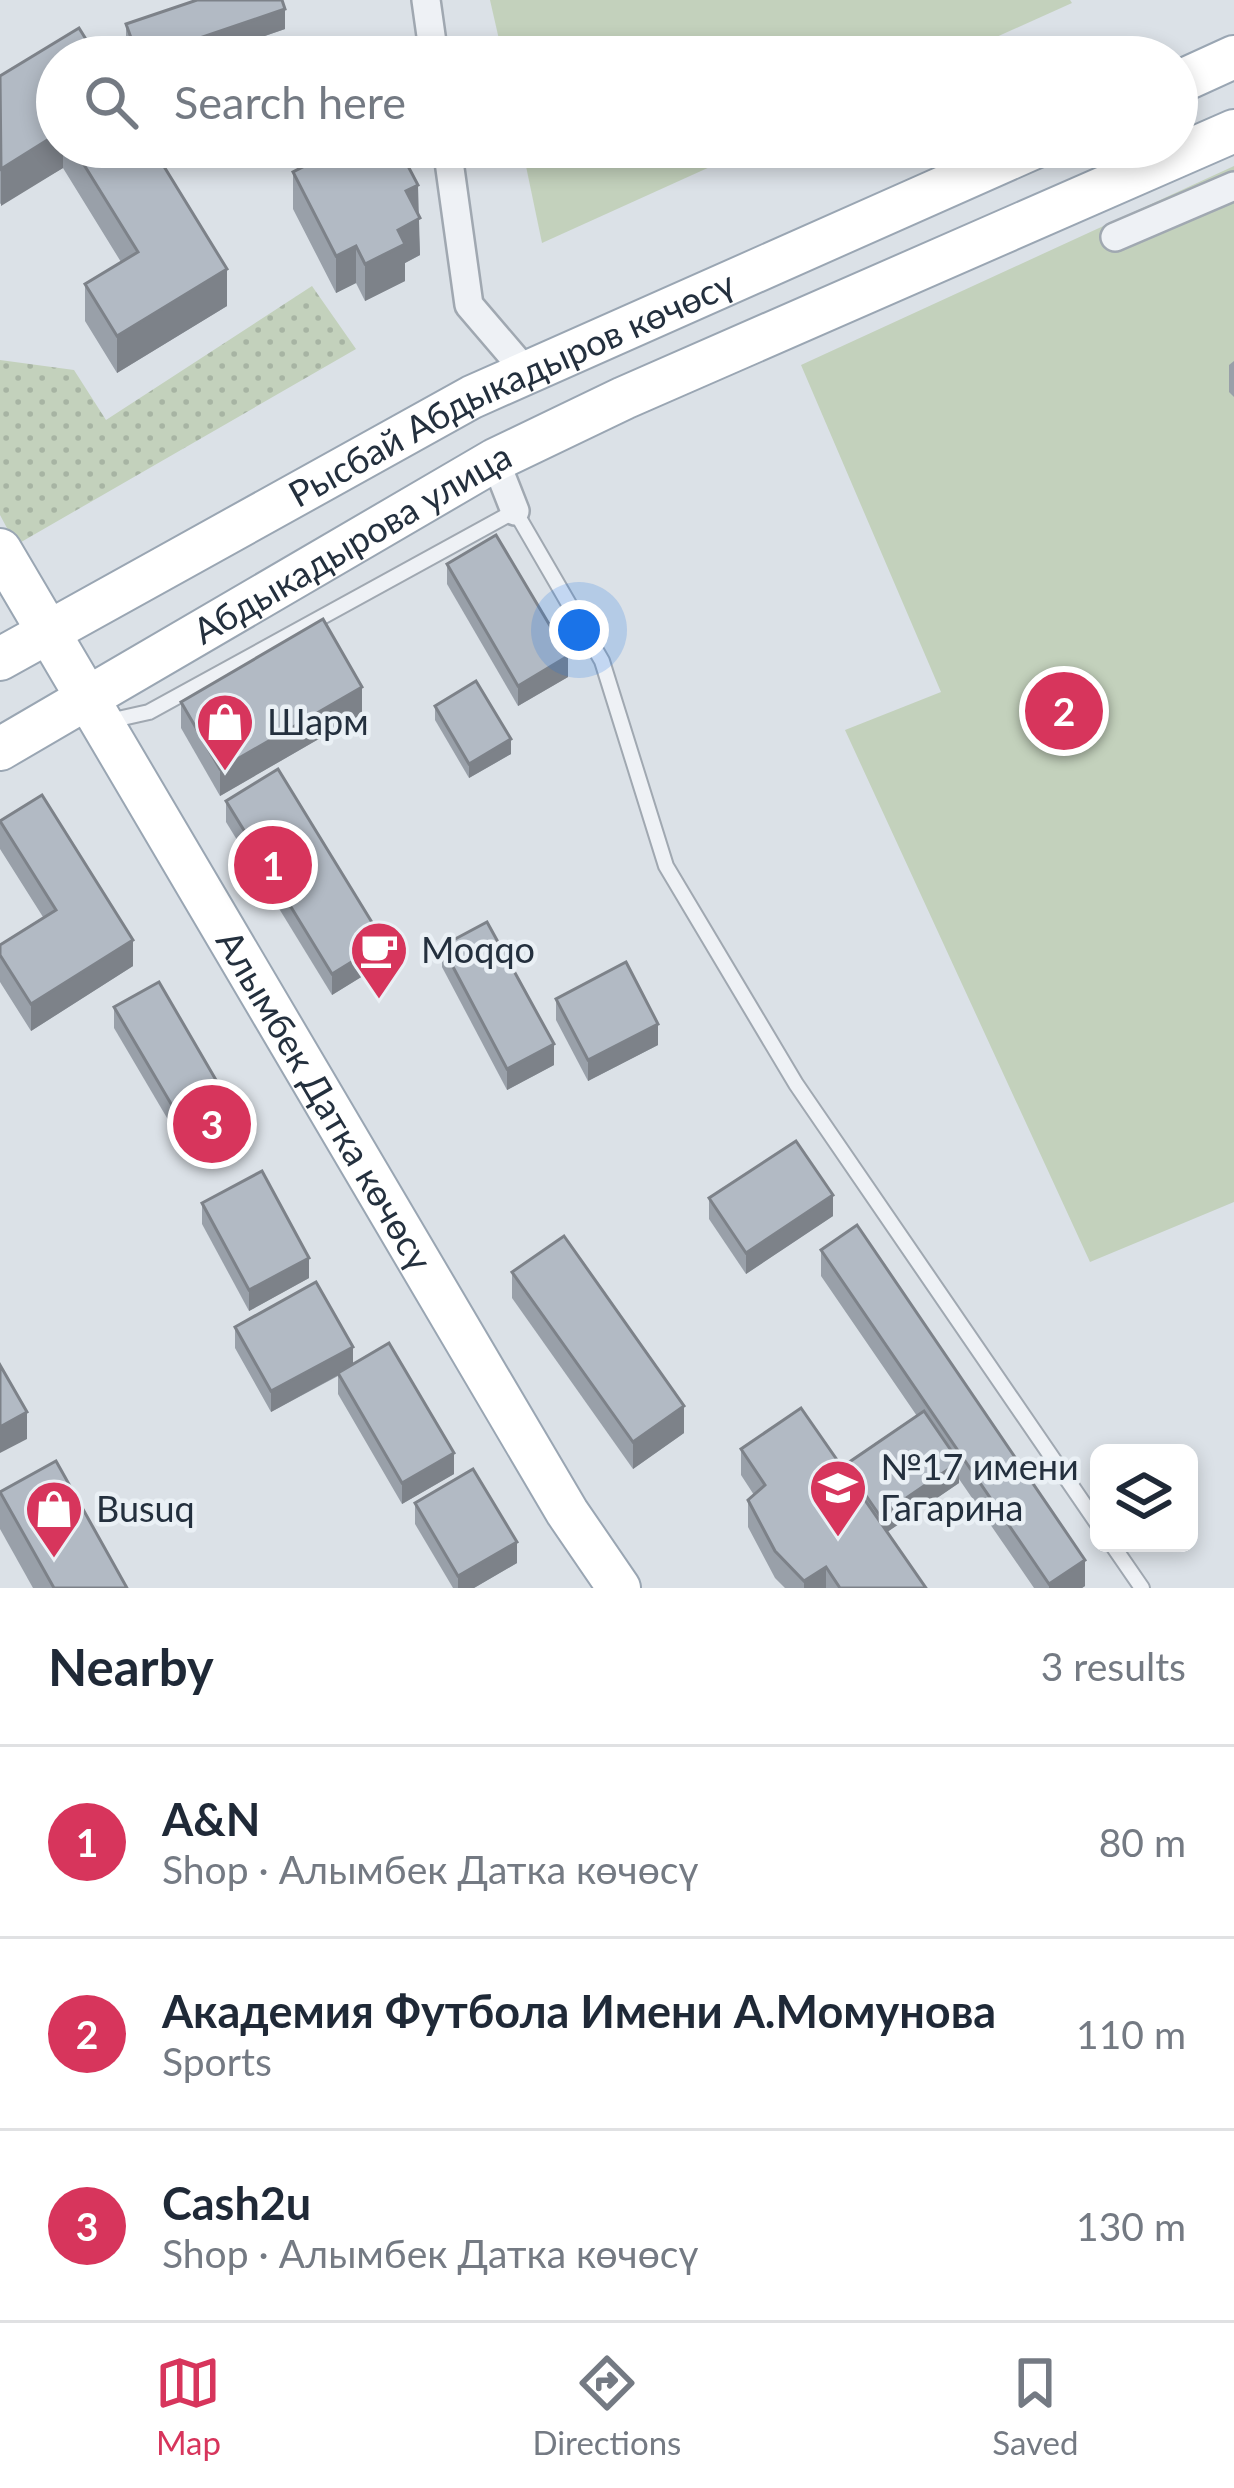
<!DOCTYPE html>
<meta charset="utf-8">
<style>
:root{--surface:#fff;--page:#f2f2f3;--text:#1f2937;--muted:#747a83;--line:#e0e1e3;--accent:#d7355c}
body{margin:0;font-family:Lato,sans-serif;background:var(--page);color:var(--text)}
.controls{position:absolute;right:36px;bottom:36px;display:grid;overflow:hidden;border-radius:18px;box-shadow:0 6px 18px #0003}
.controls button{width:108px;height:108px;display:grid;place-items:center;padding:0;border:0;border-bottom:3px solid var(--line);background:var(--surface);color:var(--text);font:60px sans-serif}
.you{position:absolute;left:579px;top:630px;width:42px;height:42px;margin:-30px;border:9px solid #fff;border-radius:50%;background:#1a73e8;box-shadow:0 0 0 18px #1a73e833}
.badge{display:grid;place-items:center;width:78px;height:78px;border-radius:50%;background:var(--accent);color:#fff;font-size:39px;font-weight:700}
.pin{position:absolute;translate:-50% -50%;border:6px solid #fff;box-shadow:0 3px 12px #0006}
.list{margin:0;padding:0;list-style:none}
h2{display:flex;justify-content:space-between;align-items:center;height:156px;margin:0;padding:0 48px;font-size:51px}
h2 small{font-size:39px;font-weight:400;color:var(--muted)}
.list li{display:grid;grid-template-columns:78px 1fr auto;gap:36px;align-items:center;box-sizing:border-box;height:192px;padding:0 48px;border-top:3px solid var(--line)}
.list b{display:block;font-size:45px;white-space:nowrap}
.list p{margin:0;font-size:39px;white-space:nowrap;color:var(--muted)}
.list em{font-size:39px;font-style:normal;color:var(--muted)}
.icon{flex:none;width:66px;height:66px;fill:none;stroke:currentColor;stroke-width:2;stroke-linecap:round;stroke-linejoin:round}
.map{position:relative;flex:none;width:1234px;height:1588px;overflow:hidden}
.search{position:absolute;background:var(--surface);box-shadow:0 6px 18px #0003;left:36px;right:36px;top:36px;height:132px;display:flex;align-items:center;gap:30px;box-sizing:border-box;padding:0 42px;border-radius:66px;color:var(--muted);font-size:45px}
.sheet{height:732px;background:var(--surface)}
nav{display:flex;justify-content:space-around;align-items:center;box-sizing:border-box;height:168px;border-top:3px solid var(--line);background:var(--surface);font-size:33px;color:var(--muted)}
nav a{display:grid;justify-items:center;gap:6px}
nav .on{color:var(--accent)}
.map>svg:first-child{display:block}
</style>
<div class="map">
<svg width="1234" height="1588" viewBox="0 0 1234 1588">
<defs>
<pattern id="grass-dots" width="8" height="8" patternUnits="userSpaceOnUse" patternTransform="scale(3)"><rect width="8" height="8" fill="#c3d1bc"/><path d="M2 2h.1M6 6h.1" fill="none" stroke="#a7b4a3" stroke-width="1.8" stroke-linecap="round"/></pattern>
</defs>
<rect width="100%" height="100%" fill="#dbe1e7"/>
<path fill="url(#grass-dots)" d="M312 286 356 349 16 545 0 515V360L74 370 106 420Z"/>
<g fill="#c3d1bc">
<path d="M490 0H1070L1072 3 952 57H503Z"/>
<path d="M522 147H754L542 243Z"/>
<path d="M1234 166V1202L1090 1262 845 730 941 692 801 365Z"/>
</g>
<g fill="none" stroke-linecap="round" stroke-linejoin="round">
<defs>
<g id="service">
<path d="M109 721 149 712 515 511 602 661 666 866 796 1084 1099 1526"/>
<path d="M1111 1543 1142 1588"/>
</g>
<g id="minor">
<path d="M426 0 434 57"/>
<path d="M447 147 469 305 528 374"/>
<path d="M1115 237 1234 186"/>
<path d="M495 460 515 511"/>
</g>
<g id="primary">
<path d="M1177 83 1234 57"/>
<path id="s1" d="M0 550 567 1512 619 1588"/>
<path id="s2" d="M0 659 472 397 1035 147"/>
<path id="s3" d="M0 749 495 460 624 398 1234 131"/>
</g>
</defs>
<use href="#service" stroke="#a0a8b1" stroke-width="18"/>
<use href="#minor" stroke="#a0a8b1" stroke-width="32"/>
<use href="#primary" stroke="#9aa6b3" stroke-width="46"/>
<use href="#service" stroke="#eef1f5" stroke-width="14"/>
<use href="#minor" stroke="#eef1f5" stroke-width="27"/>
<use href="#primary" stroke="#fff" stroke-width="42"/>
</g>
<g fill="#99a0a9">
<path d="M126 24 285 29 204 57H130L126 45Z"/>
<path d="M57 57V147H152L227 306 117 373 85 321V284L121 262 63 168 0 204V76Z"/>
<path d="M293 172 418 215 420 255 405 263V281L365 301 356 283 336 293 293 209Z"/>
<path d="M1234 361V397L1229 392V365Z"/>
<path d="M447 564 568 677 518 706 447 584Z"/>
<path d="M181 702 362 714 220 796 181 728Z"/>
<path d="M435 706 511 754 469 778 435 720Z"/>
<path d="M226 801 384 963 332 995 226 822Z"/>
<path d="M0 821 133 966 31 1031 0 982V945L43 917 0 849Z"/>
<path d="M442 946 554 1065 507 1090 442 967Z"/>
<path d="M556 999 658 1045 588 1081 556 1020Z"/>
<path d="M114 1007 234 1131 190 1157 114 1028Z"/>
<path d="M709 1198 833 1216 746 1274 709 1219Z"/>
<path d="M202 1203 309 1278 249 1311 202 1224Z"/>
<path d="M821 1250 1085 1586 1082 1588H1034L959 1479V1483L887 1532 926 1588H785L775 1578 748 1527V1500L754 1495 741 1475V1449L845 1471V1465L917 1416 821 1276Z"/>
<path d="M512 1272 684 1433 633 1469 512 1298Z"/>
<path d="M235 1327 353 1364 454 1474 402 1504 338 1394V1376L271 1412 235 1348Z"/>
<path d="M0 1492 127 1588H33L0 1529Z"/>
<path d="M415 1503 517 1563 474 1588H453L415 1524Z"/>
</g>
<g fill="#7d8289">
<path d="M285 9V29L204 57H144Z"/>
<path d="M57 134V147H63V168L1 206V169Z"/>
<path d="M418 185 420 255 405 263V281L365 301V264L398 230 406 191Z"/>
<path d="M356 246V283L336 293V256Z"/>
<path d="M227 269V306L117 373V336Z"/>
<path d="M568 656V677L518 706V686Z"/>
<path d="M362 687V714L220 796V769Z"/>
<path d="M511 739V754L469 778V764Z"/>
<path d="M133 940V966L31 1031V1004Z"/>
<path d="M384 942V963L332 995V974Z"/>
<path d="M658 1024V1045L588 1081V1060Z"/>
<path d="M554 1044V1065L507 1090V1069Z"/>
<path d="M234 1111V1131L190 1157V1136Z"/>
<path d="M833 1195V1216L746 1274V1253Z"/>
<path d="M309 1258V1278L249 1311V1290Z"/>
<path d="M353 1347V1367L271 1412V1391Z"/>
<path d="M684 1406V1433L633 1469V1442Z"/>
<path d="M27 1412V1439L0 1453V1427Z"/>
<path d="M454 1453V1474L402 1504V1483Z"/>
<path d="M959 1462V1483L880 1537V1516Z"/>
<path d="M517 1542V1563L474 1588H458V1576Z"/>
<path d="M1085 1560V1586L1082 1588H1049V1584Z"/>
<path d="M826 1567V1588H804V1581Z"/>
</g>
<g fill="#b2bac4" stroke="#7d8289" stroke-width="3">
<path d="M197 0H282L285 9 144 57H138L126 24Z"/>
<path d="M79 28 97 57H57V134L1 169 0 76Z"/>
<path d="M73 147H152L227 269 117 336 85 284 138 252Z"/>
<path d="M342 147H398L418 185 406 191 420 218 398 230 405 244 365 264 356 246 336 256 293 172Z"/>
<path d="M496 535 568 656 518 686 447 564Z"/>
<path d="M323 619 362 687 220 769 181 702Z"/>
<path d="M476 681 511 739 469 764 435 706Z"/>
<path d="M278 769 384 942 332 974 226 801Z"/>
<path d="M42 795 133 940 31 1004 0 955V945L56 910 0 821Z"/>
<path d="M487 922 554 1044 507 1069 442 946Z"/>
<path d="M626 962 658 1024 588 1060 556 999Z"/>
<path d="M159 982 234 1111 190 1136 114 1007Z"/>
<path d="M796 1141 833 1195 746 1253 709 1198Z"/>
<path d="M262 1171 309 1258 249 1290 202 1203Z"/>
<path d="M857 1225 1085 1560 1049 1584 821 1250Z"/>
<path d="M564 1236 684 1406 633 1442 512 1272Z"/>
<path d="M316 1282 353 1347 271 1391 235 1327Z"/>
<path d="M389 1343 454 1453 402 1483 338 1373Z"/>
<path d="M0 1365 27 1412 0 1427Z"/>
<path d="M801 1408 926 1588H840L826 1567 804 1581 775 1551 748 1500 765 1485 741 1449Z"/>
<path d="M924 1411 959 1462 880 1516 845 1465Z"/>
<path d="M56 1461 127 1588H54L0 1492Z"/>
<path d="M473 1469 517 1542 458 1576 415 1503Z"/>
</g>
<defs>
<symbol id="shop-pin" viewBox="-11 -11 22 30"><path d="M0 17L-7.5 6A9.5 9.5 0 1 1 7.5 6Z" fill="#d7355c" stroke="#eaf0f5"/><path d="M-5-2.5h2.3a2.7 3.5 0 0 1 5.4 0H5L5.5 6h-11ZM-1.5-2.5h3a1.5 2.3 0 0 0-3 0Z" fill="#fff"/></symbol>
<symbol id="cafe-pin" viewBox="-11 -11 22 30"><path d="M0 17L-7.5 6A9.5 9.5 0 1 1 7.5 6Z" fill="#d7355c" stroke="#eaf0f5"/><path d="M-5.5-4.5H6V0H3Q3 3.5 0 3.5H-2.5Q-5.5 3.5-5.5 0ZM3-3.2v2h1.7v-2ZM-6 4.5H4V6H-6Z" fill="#fff"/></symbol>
<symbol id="school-pin" viewBox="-11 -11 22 30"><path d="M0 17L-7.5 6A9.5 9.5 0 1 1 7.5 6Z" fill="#d7355c" stroke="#eaf0f5"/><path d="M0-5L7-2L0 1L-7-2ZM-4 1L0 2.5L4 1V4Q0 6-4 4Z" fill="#fff"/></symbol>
</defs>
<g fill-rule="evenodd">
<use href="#shop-pin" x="192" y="689" width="66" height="90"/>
<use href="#cafe-pin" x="346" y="917" width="66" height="90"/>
<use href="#school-pin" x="805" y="1455" width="66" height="90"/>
<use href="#shop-pin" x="21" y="1476" width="66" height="90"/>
</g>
<g text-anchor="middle" stroke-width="9" stroke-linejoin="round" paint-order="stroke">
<g font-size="36" fill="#24303e" stroke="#eaf0f5">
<text dy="13" stroke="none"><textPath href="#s2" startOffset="579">Рысбай Абдыкадыров көчөсү</textPath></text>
<text dy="13" stroke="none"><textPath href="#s3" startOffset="408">Абдыкадырова улица</textPath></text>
<text dy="13" stroke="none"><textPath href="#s1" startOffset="639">Алымбек Датка көчөсү</textPath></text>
</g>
<g font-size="36" fill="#24303e" stroke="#eaf0f5" text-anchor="start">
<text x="267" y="735">Шарм</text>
<text x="421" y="963">Moqqo</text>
<text x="880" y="1480">№17 имени<tspan x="880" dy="41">Гагарина</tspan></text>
<text x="96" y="1522">Busuq</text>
</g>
</g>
</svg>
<div class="controls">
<button><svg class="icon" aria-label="layers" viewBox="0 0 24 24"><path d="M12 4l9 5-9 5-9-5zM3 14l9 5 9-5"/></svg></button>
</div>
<div class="you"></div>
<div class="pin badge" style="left:273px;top:865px">1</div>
<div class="pin badge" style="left:1064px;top:711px">2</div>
<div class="pin badge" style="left:212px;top:1124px">3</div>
<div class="search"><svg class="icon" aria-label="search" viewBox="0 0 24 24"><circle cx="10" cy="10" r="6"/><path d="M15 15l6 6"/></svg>Search here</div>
</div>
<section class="sheet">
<h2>Nearby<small>3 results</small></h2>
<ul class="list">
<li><span class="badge">1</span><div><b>A&amp;N</b><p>Shop · Алымбек Датка көчөсү</p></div><em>80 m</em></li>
<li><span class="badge">2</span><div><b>Академия Футбола Имени А.Момунова</b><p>Sports</p></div><em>110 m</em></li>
<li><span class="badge">3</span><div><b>Cash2u</b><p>Shop · Алымбек Датка көчөсү</p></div><em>130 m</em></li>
</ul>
</section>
<nav>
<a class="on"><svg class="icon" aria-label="map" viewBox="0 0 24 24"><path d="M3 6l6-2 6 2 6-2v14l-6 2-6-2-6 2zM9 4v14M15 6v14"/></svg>Map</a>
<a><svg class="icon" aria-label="directions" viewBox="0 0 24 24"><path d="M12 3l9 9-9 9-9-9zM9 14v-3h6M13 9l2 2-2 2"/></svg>Directions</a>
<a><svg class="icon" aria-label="saved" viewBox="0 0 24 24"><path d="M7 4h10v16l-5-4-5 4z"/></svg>Saved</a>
</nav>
